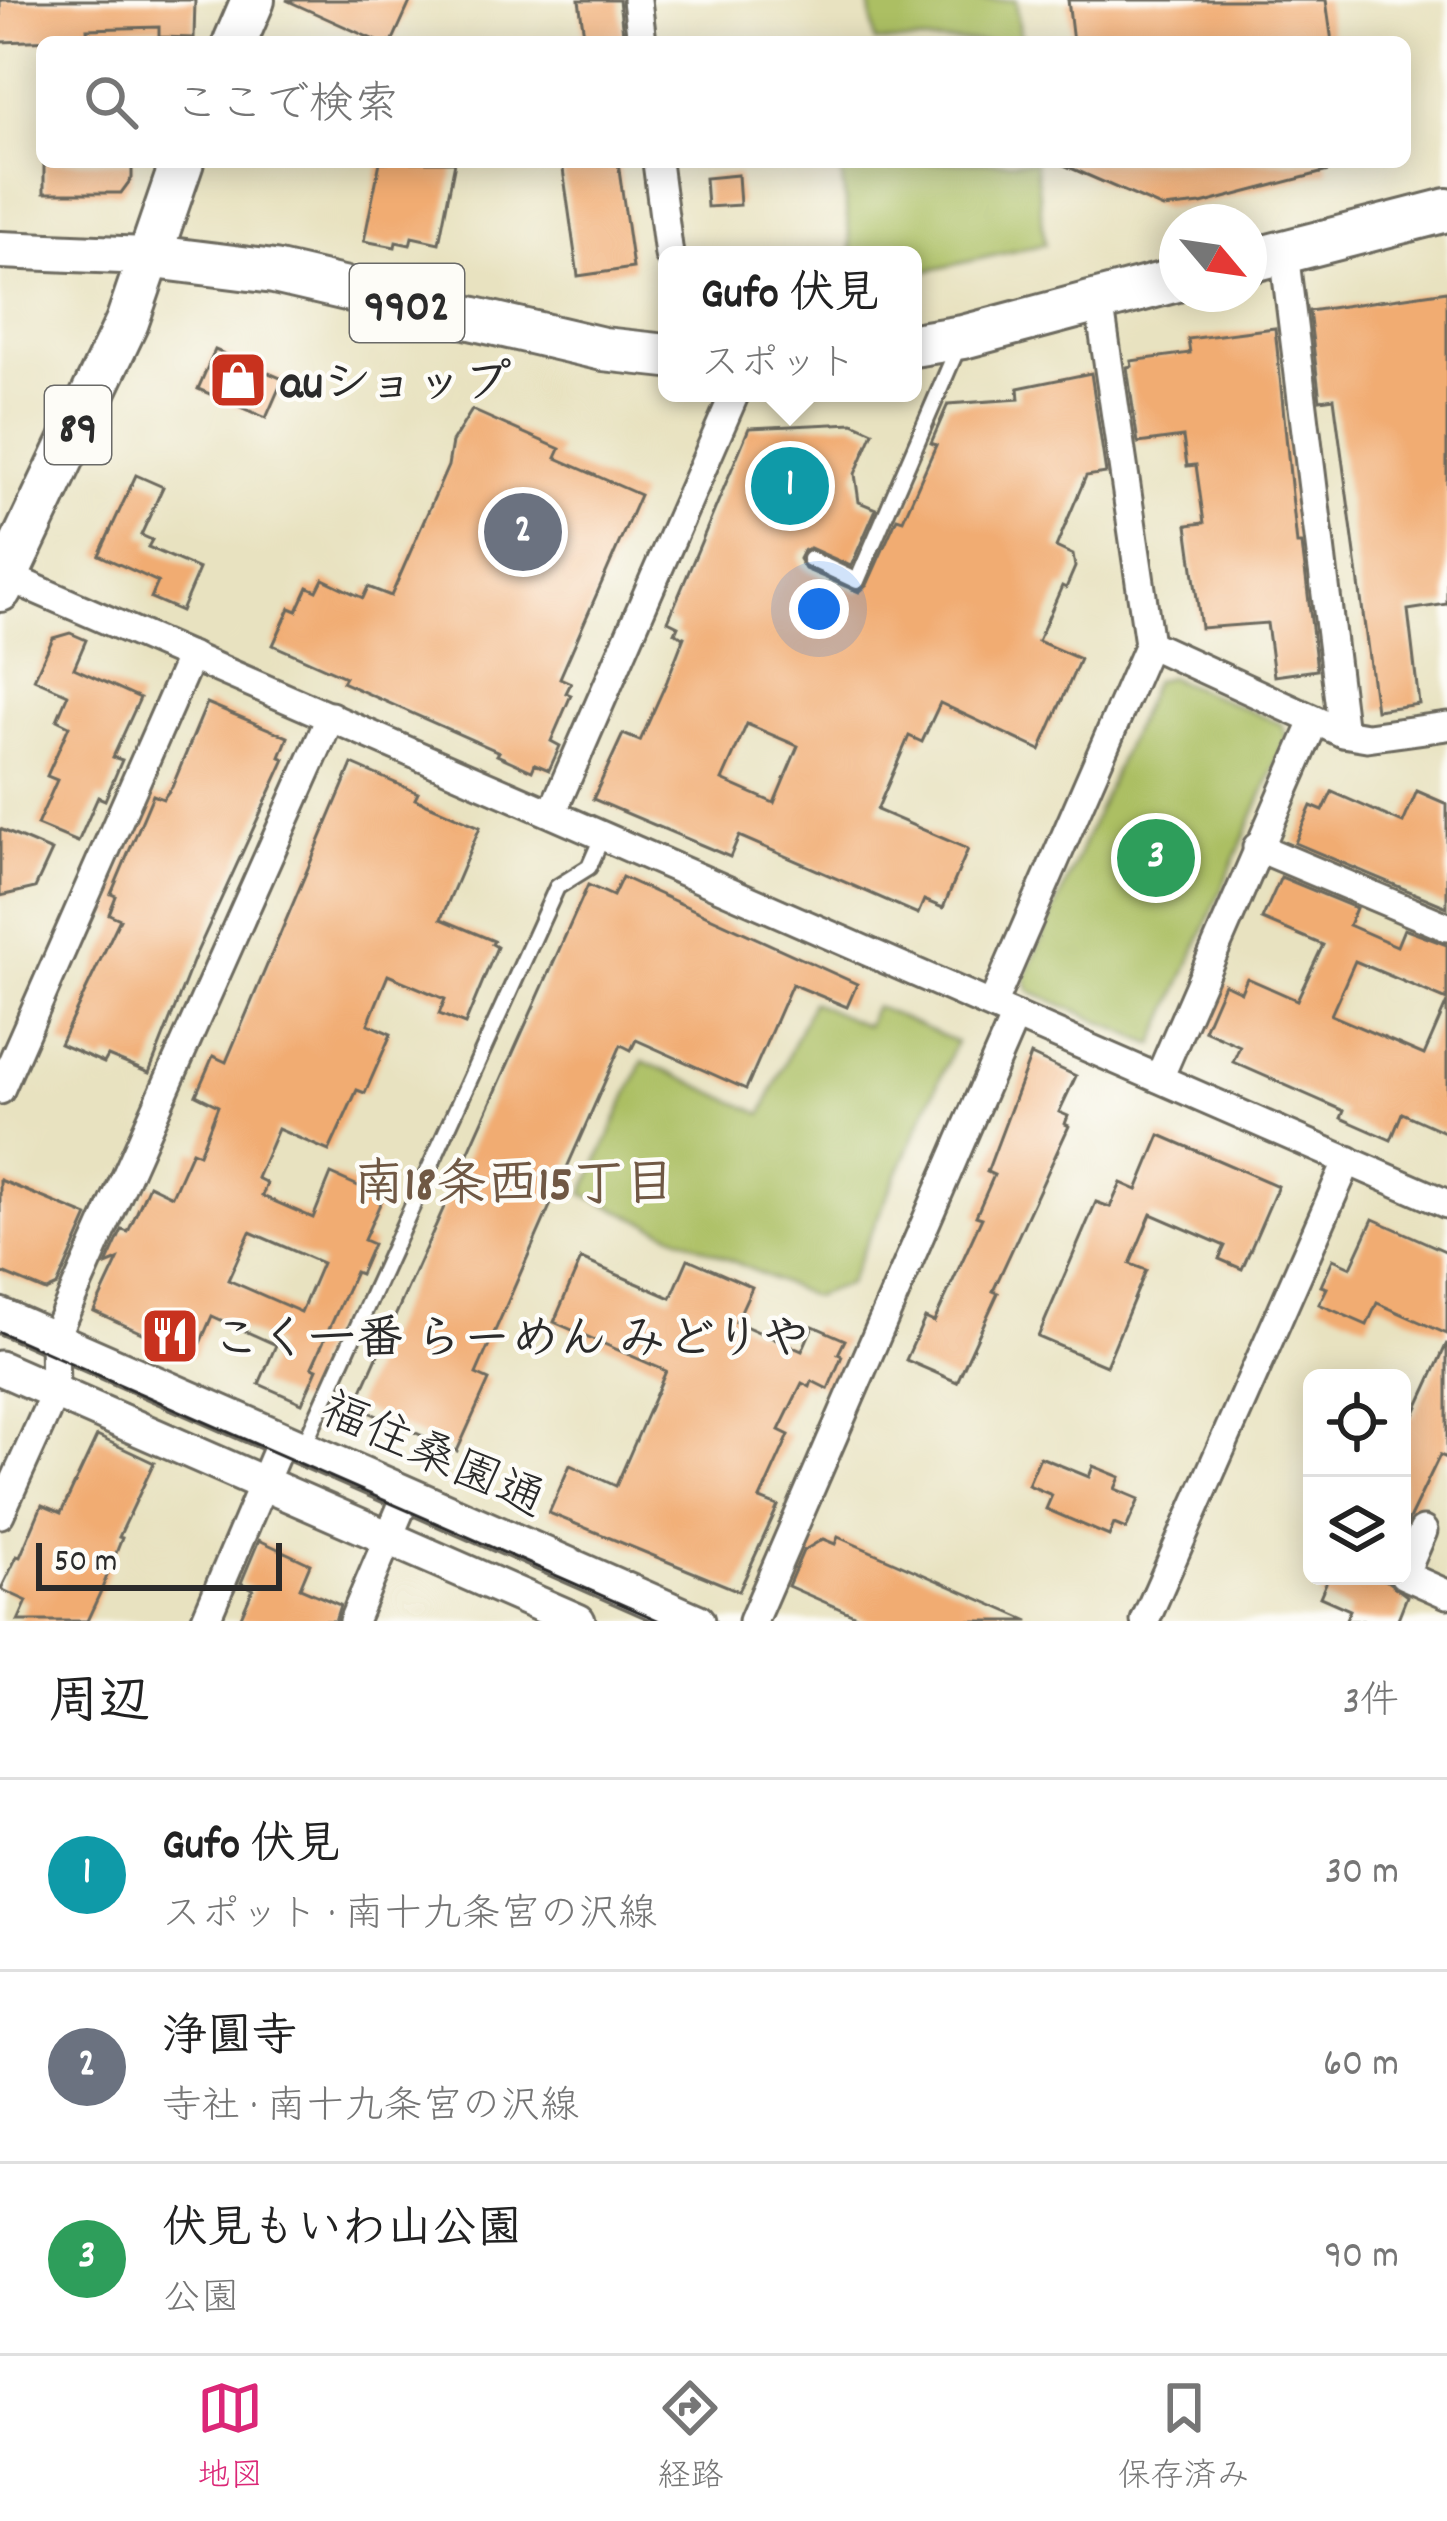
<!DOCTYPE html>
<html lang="ja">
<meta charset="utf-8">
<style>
:root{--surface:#fff;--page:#f6f6f6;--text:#222;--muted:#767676;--line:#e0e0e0;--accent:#db2777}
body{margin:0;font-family:Dekko,"Klee One",sans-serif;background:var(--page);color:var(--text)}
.controls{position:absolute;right:36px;bottom:36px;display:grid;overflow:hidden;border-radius:18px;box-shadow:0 6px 30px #0003}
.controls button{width:108px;height:108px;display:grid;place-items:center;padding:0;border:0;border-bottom:3px solid var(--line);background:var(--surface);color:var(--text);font:60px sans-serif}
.compass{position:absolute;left:1159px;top:204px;width:108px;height:108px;border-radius:50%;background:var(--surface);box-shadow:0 6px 30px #0003;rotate:119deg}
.scale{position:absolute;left:36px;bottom:30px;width:246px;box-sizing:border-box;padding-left:12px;border:6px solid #2b2b2b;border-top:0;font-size:33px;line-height:42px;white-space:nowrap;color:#2b2b2b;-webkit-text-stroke:9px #fdfcf7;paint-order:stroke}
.you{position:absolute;left:819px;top:609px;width:42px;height:42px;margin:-30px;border:9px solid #fff;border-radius:50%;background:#1a73e8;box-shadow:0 0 0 18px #1a73e833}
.badge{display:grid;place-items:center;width:78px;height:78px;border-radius:50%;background:var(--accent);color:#fff;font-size:39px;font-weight:700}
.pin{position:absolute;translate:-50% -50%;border:6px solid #fff;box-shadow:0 3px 12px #0006}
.popup{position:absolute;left:658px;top:246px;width:264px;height:156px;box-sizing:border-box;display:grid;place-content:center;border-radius:18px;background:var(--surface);filter:drop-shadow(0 3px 9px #0005);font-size:39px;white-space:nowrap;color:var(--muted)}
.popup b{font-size:45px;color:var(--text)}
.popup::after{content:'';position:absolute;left:50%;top:100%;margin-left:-24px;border:24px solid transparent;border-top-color:var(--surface)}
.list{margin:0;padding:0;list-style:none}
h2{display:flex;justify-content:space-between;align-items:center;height:156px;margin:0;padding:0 48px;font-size:51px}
h2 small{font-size:39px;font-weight:400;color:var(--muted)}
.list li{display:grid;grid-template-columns:78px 1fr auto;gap:36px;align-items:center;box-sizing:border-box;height:192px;padding:0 48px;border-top:3px solid var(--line)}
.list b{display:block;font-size:45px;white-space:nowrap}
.list p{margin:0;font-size:39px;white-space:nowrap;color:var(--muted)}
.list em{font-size:39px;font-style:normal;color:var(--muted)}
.icon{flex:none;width:66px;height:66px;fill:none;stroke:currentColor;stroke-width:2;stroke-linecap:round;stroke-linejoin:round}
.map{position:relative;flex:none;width:1447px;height:1621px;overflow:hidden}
.search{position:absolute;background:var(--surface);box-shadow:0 6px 30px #0003;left:36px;right:36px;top:36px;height:132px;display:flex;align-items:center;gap:30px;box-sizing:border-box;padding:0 42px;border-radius:18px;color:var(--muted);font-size:45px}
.sheet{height:732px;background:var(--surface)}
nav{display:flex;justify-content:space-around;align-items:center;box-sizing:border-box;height:168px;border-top:3px solid var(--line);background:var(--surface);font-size:33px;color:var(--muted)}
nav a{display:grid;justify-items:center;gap:6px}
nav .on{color:var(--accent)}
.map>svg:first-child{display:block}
</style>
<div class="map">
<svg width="1447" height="1621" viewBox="0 0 1447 1621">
<rect width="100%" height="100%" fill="#fdfcf7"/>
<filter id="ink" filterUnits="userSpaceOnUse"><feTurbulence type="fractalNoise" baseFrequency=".00833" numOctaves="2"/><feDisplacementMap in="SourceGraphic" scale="24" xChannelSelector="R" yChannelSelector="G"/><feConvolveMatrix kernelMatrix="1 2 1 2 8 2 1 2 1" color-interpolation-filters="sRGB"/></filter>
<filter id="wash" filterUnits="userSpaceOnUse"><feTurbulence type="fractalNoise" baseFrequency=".004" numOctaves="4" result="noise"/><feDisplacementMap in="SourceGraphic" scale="48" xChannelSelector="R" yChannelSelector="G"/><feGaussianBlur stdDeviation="2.7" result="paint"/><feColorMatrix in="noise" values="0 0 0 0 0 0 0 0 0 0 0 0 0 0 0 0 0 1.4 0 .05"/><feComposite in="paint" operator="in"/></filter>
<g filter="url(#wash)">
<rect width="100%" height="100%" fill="#e8e2c0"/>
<g fill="#acbf63" stroke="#6c7547" stroke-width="3">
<path d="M869 0H1016L1021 42H875Z"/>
<path d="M840 162H1035L1045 244 913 274V255H852Z"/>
<path d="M1168 677 1281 724 1287 738 1154 1045 1030 991 1025 978 1154 681Z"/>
<path d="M812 1002 866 1026 875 1006 956 1042 848 1284 813 1297 583 1194 643 1061 762 1114Z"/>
</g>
<g id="blocks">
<g fill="#f1ac72" fill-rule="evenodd">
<path d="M0 0H195L194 38 159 37V27L87 29 88 39 0 42Z"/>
<path d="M286 0H411L392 42H379Z"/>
<path d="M579 0H619L624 42H585Z"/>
<path d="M1068 0H1326L1332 42H1073Z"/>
<path d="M44 162H132V178L121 193H44Z"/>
<path d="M380 162H455L439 243 412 237 410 245 396 242 395 247 364 241Z"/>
<path d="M562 162H618L633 268 578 276Z"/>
<path d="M1057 162H1327L1328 171 1201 204 1163 208Z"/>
<path d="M738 175 740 205 707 207 705 178Z"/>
<path d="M1447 291V604L1408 610 1419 704 1376 710 1334 398 1320 400 1309 311Z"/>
<path d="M1275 328 1297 544H1302L1317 670 1274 676 1267 623 1201 628 1187 525 1204 523 1196 465 1187 466 1183 437 1138 443 1127 367 1132 366 1131 361 1190 353 1188 339Z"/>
<path d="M215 350 283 379 266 418 198 389Z"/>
<path d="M1091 373 1106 473 1086 476 1056 547 1073 555 1075 567 1066 588 1062 586 1038 641 1080 659 1040 750 940 703 922 742 909 736 877 810 968 849 943 908 924 900 918 914 739 836 730 857 593 799 623 734 640 741 667 681 684 637 675 633 678 626 668 621 749 428 853 423 873 432 855 474 859 502 876 509 851 566 810 548 803 551 799 559 805 569 859 592 867 585 897 518 903 520 936 445 931 443 948 404 1019 399 1018 388ZM747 724 798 746 774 803 722 780Z"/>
<path d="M472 410 560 449 556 458 640 495 560 678 571 683 566 693 571 695 551 741 560 746 549 770 535 764 532 771 497 755 499 752 342 682 345 677 273 645 290 608 297 611 308 587 317 591 323 579 363 598 368 587 391 596 448 466 452 442Z"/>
<path d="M136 475 163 487 141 535 152 540 148 547 199 569 181 611 151 598 158 582 99 555Z"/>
<path d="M70 633 86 640 74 668 140 698 113 757 122 760 105 800 98 797 78 842 37 825 57 780 47 776 69 726 57 720 68 694 34 679 53 638Z"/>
<path d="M207 703 288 737 280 757 285 759 196 954 149 1073 108 1056 104 1063 60 1044 120 919 109 914 116 896 111 894 153 795 163 799 172 787Z"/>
<path d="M352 764 418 793 415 799 480 827 441 919 494 941 492 944 497 947 465 1024 439 1014 445 999 388 975 368 1024 391 1034 365 1093 357 1090 329 1151 278 1129 257 1178 267 1183 262 1196 313 1218 331 1174 383 1197 364 1240 373 1244 360 1274 355 1272 312 1367 317 1369 302 1403 259 1384 276 1345 212 1316 194 1357 94 1311 118 1260 106 1265 122 1230 128 1232 149 1185 172 1196 192 1151 199 1154 218 1106 196 1095 213 1056 226 1062ZM250 1232 322 1263 301 1312 228 1280Z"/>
<path d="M1417 791 1447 804V907L1295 843 1311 806 1323 811 1332 792 1403 823Z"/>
<path d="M0 829 52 851 35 888 0 896Z"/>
<path d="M622 877 857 984 847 1007 792 984 746 1089 636 1040 631 1050 621 1045 476 1374 489 1380 457 1451 355 1406 588 885 613 896Z"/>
<path d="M1281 877 1356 908 1349 925 1397 946 1404 929 1447 945V1000L1355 961 1331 1015 1424 1055 1447 1002V1133L1402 1113 1391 1140 1341 1118 1344 1111 1233 1062 1240 1046 1204 1030 1224 984 1241 992 1247 978 1297 1000 1323 945 1262 919Z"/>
<path d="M1031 1055 1076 1076 1059 1112 1068 1116 1065 1124 1069 1126 993 1291 998 1293 957 1382 906 1360 925 1318 934 1322 982 1218 976 1216 994 1175 987 1172Z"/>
<path d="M1160 1135 1278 1186 1242 1269 1219 1259 1225 1246 1151 1214 1130 1264 1146 1270 1106 1366 1038 1337 1096 1202 1110 1207 1121 1183 1137 1190Z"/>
<path d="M0 1180 88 1216 57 1286 46 1291 0 1272Z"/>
<path d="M1373 1219 1447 1252V1334L1377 1303 1367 1325 1319 1304 1327 1288 1321 1286 1333 1259 1351 1267Z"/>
<path d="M581 1259 671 1298 688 1259 752 1287 736 1322 802 1351 813 1326 845 1340 838 1354 842 1356 828 1389 812 1381 810 1387 802 1383 779 1430 789 1435 760 1499 778 1506 739 1591 549 1513 570 1465 616 1486 666 1371 554 1322Z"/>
<path d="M1447 1343V1458L1440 1455 1402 1534V1413L1413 1417Z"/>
<path d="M97 1436 154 1463 119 1537 122 1538 101 1591 87 1621H18L27 1601 1 1589 17 1556 20 1557 42 1505 61 1513Z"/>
<path d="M1040 1457 1089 1477 1093 1466 1120 1477 1115 1489 1139 1499 1126 1529 1114 1524 1109 1536 1046 1509 1052 1495 1028 1485Z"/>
<path d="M838 1537 1029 1621H868L788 1586 803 1551 823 1539 835 1544Z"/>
<path d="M259 1540 310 1564 300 1588 340 1605 335 1621H239L253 1589 241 1583Z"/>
<path d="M1329 1576H1376L1387 1581 1407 1596 1397 1621H1345L1350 1610 1320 1597Z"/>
</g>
</g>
</g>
<g filter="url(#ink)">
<use href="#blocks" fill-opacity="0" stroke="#6d6b5f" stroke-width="3"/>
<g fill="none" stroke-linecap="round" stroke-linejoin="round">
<defs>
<g id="service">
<path d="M810 559 857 581 958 347"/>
<path d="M303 1447 557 887 589 867 603 835"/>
</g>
<g id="minor">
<path d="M637 0 642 42"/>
<path d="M657 162 669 255"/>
<path d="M1284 252 1343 733"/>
<path d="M6 576 1447 1204"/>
<path d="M1149 644 1343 733 1367 737 1447 726"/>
<path d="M552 813 735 393"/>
<path d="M1257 847 1447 927"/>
<path d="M992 1005 1149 644 1099 300"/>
<path d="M1159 1078 1314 722"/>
<path d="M0 1090 191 656"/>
<path d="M0 1514 55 1392 54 1338 331 716"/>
<path d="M1423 1531 1404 1575 1447 1594"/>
<path d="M205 1621 283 1437"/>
<path d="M353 1621 407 1494"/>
<path d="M753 1621 1015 1016"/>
<path d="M1145 1621 1348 1160"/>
</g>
<g id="tertiary">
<path d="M0 1315 697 1621"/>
<path d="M0 1368 578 1621"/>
</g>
<path id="secondary" d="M0 250 146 256"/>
<g id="primary">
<path d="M235 42 253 0"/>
<path d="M146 256 274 272 603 349 667 356"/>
<path d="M1249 261 1447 210"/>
<path d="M913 345 963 337 1177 280"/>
<path d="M0 590 127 322 182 162"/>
</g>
</defs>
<use href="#service" stroke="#6d6b5f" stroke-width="20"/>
<use href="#minor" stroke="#6d6b5f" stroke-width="33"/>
<use href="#tertiary" stroke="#6d6b5f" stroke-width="39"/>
<use href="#secondary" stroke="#6d6b5f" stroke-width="42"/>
<use href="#primary" stroke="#6d6b5f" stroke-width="48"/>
<use href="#service" stroke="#fff" stroke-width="14"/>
<use href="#minor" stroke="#fff" stroke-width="27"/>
<use href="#tertiary" stroke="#fff" stroke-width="33"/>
<use href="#secondary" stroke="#fff" stroke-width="36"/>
<use href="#primary" stroke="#fff" stroke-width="42"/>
<path stroke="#2b2b2b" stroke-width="3" d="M0 1332 660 1621"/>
</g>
</g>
<defs>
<symbol id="shop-square" viewBox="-11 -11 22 22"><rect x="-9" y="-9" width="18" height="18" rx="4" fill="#c8321e" stroke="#fdfcf7"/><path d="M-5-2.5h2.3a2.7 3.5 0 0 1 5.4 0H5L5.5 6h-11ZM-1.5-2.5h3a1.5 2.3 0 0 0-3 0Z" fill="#fff"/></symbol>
<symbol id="restaurant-square" viewBox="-11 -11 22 22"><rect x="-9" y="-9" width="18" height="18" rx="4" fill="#c8321e" stroke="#fdfcf7"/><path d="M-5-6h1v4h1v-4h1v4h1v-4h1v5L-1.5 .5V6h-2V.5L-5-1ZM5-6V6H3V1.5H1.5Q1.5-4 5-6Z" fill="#fff"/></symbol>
</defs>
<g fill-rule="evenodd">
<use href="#shop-square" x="205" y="347" width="66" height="66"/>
<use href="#restaurant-square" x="137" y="1303" width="66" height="66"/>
</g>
<g text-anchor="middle" stroke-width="9" stroke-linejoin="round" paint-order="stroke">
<g fill="#fdfcf7" stroke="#6a6a68" stroke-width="3">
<rect x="350" y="264" width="114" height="78" rx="9"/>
<rect x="45" y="386" width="66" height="78" rx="9"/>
</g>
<g font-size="45" font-weight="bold" fill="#2b2b2b">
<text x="407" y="319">9902</text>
<text x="78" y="441">89</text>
</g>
<g font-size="48" font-weight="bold" fill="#2b2b2b" stroke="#fdfcf7" text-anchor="start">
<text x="280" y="397">auショップ</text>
<text x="212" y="1353">こく一番 らーめん みどりや</text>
</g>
<g font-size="48" fill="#2b2b2b" stroke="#fdfcf7">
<text transform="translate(434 1452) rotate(24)" y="17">福住桑園通</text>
</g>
<g font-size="51" font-weight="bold" fill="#705844" stroke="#fdfcf7">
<text x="514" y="1199">南18条西15丁目</text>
</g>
</g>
</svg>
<div class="controls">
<button><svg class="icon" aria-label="locate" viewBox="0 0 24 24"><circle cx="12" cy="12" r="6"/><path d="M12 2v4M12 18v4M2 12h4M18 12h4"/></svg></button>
<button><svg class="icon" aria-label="layers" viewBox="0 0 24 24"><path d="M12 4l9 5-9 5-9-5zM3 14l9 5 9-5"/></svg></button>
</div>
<svg class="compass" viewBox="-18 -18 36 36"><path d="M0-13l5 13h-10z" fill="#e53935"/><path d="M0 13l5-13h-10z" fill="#767676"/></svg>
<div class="scale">50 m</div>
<div class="you"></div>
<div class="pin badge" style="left:790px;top:486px;background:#0f9aa8">1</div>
<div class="popup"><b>Gufo 伏見</b>スポット</div>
<div class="pin badge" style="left:523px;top:532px;background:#6b7280">2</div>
<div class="pin badge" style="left:1156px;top:858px;background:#2e9e5b">3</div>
<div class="search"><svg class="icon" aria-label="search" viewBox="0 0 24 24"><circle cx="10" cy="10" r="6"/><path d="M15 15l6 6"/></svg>ここで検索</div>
</div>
<section class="sheet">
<h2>周辺<small>3件</small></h2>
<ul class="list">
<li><span class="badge" style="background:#0f9aa8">1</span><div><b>Gufo 伏見</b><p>スポット · 南十九条宮の沢線</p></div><em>30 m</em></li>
<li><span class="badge" style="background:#6b7280">2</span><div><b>浄圓寺</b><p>寺社 · 南十九条宮の沢線</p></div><em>60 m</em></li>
<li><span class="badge" style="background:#2e9e5b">3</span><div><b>伏見もいわ山公園</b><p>公園</p></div><em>90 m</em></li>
</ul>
</section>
<nav>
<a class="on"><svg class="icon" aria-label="map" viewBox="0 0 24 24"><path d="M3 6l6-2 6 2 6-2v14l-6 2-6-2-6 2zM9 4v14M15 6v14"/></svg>地図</a>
<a><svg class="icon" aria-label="directions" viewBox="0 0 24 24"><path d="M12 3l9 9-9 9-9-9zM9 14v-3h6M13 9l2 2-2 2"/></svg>経路</a>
<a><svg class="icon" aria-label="saved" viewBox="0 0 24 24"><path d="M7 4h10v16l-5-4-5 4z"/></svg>保存済み</a>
</nav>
